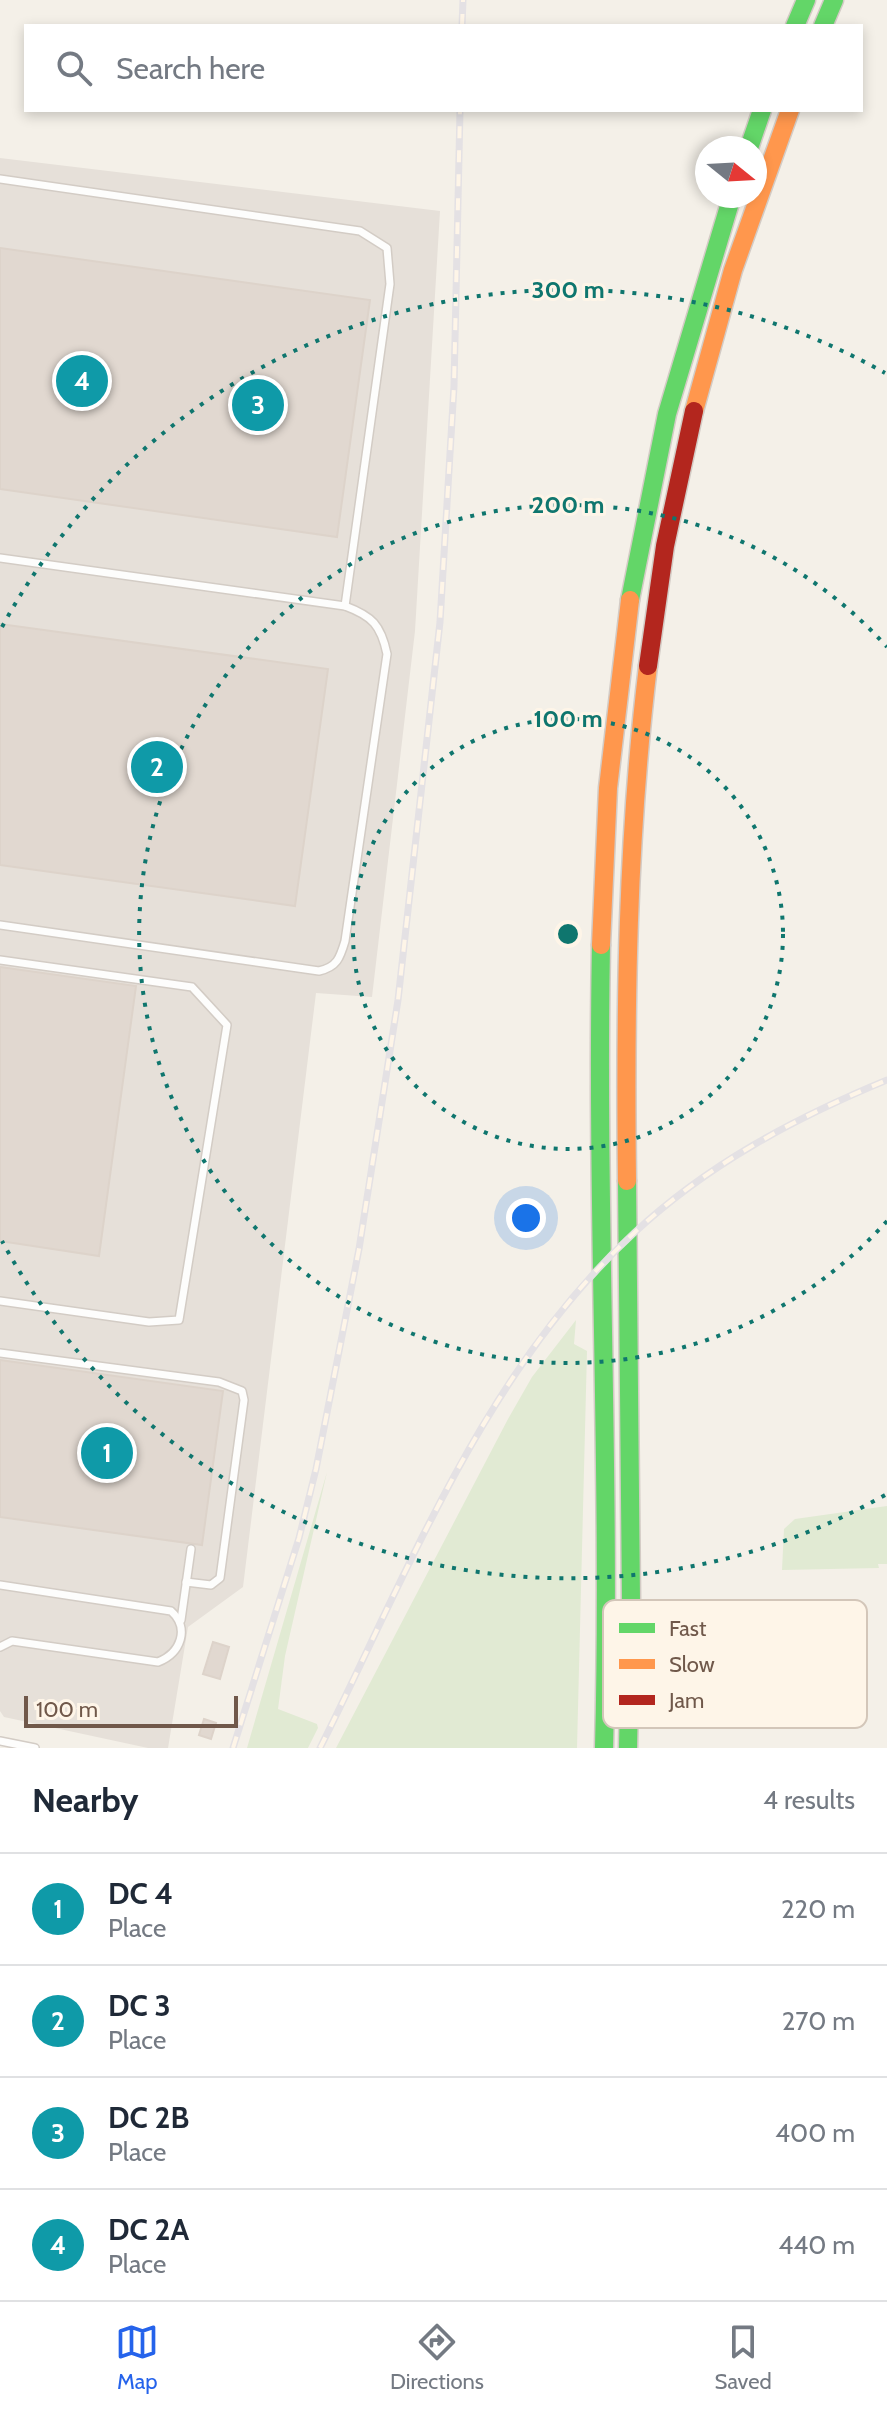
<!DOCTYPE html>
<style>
:root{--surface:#fff;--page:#f2f2f3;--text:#1f2937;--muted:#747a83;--line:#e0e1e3;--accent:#2563eb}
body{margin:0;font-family:Cabin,sans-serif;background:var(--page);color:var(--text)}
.compass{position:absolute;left:695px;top:136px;width:72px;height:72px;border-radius:50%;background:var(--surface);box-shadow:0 4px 12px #0003;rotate:108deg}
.scale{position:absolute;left:24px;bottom:20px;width:214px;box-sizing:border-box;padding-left:8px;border:4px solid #70584a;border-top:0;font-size:22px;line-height:28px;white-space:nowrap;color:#70584a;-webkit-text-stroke:6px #fef5e8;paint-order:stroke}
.you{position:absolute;left:526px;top:1218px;width:28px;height:28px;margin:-20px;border:6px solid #fff;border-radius:50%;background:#1a73e8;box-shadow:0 0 0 12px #1a73e833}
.badge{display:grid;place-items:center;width:52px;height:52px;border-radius:50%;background:var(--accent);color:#fff;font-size:26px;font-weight:700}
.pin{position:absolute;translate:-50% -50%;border:4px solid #fff;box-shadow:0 2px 8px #0006}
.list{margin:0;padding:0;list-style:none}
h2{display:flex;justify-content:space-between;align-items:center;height:104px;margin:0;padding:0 32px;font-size:34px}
h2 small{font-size:26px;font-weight:400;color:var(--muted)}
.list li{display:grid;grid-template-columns:52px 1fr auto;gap:24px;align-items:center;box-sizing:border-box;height:112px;padding:0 32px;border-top:2px solid var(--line)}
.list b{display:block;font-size:30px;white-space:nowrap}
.list p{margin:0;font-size:26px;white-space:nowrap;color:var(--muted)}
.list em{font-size:26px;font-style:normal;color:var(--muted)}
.icon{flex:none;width:44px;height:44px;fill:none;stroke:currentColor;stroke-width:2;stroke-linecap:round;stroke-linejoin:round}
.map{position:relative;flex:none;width:887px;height:1748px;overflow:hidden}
.search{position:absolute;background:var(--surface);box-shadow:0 4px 12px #0003;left:24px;right:24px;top:24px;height:88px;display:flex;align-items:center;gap:20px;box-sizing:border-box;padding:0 28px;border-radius:0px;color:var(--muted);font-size:30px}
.sheet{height:552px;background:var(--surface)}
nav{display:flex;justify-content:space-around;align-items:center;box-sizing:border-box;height:112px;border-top:2px solid var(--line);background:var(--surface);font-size:22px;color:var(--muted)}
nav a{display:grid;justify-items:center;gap:4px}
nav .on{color:var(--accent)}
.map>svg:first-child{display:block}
</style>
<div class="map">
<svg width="887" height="1748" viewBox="0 0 887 1748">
<rect width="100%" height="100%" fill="#f4f0e8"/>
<path fill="#e6e0d9" d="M0 158 440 211 415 631 372 997 316 993 243 1587 188 1627 168 1748H148L4 1717 0 1711Z"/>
<g fill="#e1ead3">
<path d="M576 1320 574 1344 587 1351 577 1748H336L508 1419 532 1377Z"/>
<path d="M327 1472 285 1656 278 1709 317 1724 318 1728 308 1748H247Z"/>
<path d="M887 1506V1564H878L879 1568 782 1570 784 1529 795 1519Z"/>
</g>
<g fill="#e1d8d0" stroke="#ddd3ca" stroke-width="2">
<path d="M0 248 370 300 337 537 0 489Z"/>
<path d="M0 624 328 669 295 906 0 865Z"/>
<path d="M0 967 136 986 99 1256 0 1241Z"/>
<path d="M0 1360 223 1391 202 1545 0 1517Z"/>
<path d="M213 1642 229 1647 220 1679 203 1674Z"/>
<path d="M204 1719 216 1723 211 1739 199 1735Z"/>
</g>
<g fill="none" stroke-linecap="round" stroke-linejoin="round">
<defs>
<g id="lane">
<path d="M0 179 360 231 387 248 390 284 345 606"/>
<path d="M0 558 345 606C372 616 381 625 387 654L345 941C340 958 337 967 319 971L0 925"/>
<path d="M0 960 192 987 227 1025 179 1320 149 1322 0 1301"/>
<path d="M0 1353 219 1382 242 1391 244 1400 220 1578 211 1585 186 1582"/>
<path d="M0 1585 171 1611C190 1628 181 1653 158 1662L12 1641 0 1647"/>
<path d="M181 1620 191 1549"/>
<path d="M0 1741 35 1748"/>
</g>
<g id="fast">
<path d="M795 26 806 0"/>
<path d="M823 26 834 0"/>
<path d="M749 148 762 110"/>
<path d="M630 600 667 414 732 196"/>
<path d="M601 945C596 1213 611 1480 604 1748"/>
<path d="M627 1181 631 1601 628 1748"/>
</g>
<g id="slow">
<path d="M694 411 733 270 790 110"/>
<path d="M601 945 608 788 630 600"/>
<path d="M627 1181C625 1008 627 838 648 666"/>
</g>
<path id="jam" d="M648 666 665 546 694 411"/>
</defs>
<use href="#lane" stroke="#d3ccc5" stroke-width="10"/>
<use href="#fast" stroke="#d3cbc5" stroke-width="21"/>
<use href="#slow" stroke="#d3cbc5" stroke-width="21"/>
<use href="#jam" stroke="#d3cbc5" stroke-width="21"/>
<use href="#lane" stroke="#fdfdfc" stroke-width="7"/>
<use href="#fast" stroke="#63d668" stroke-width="18"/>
<use href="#slow" stroke="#ff974d" stroke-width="18"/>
<use href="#jam" stroke="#b3261e" stroke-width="18"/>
<defs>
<g id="rail">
<path d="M462 26 463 0"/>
<path d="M233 1748 299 1538 316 1469 359 1249 398 1000 440 622 454 386 460 110"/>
<path d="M320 1748C409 1570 485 1370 634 1233 708 1164 795 1118 887 1080"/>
</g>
</defs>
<use href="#rail" stroke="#e4e1e4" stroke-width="7"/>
<use href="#rail" stroke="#fef5e8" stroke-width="4" stroke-dasharray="12" stroke-linecap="butt"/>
</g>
<g fill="none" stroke="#0f766e" stroke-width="4" stroke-dasharray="4 8">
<circle cx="568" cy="934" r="215"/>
<path d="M887 1221A429 429 0 1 1 887 647"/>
<path d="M885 1495A644 644 0 0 1 2 1241M2 627A644 644 0 0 1 885 373"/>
</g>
<rect x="603" y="1600" width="264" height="128" rx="12" fill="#fef5e8" stroke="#d3c6b9" stroke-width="2"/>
<rect x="619" y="1623" width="36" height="10" fill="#63d668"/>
<rect x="619" y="1659" width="36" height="10" fill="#ff974d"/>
<rect x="619" y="1695" width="36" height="10" fill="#b3261e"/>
<g font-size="22" fill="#70584a">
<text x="669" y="1636">Fast</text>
<text x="669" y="1672">Slow</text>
<text x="669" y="1708">Jam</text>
</g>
<circle cx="568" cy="934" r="12" fill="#0f766e" stroke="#fef5e8" stroke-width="4"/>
<g font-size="24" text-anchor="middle" font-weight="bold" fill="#0f766e" stroke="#fef5e8" stroke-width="6" stroke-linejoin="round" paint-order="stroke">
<text x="568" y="298">300 m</text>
<text x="568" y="513">200 m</text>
<text x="568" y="727">100 m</text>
</g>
</svg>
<svg class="compass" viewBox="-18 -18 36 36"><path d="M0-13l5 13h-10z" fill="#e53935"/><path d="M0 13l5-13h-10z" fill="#747a83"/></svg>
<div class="scale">100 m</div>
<div class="you"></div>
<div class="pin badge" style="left:107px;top:1453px;background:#0f9aa8">1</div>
<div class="pin badge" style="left:157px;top:767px;background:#0f9aa8">2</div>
<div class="pin badge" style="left:258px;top:405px;background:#0f9aa8">3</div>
<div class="pin badge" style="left:82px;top:381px;background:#0f9aa8">4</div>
<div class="search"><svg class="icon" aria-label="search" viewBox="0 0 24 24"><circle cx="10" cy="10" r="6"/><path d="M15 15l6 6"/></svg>Search here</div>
</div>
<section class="sheet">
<h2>Nearby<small>4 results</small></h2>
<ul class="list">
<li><span class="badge" style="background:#0f9aa8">1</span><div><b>DC 4</b><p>Place</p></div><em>220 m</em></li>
<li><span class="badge" style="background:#0f9aa8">2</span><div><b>DC 3</b><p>Place</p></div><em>270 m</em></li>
<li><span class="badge" style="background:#0f9aa8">3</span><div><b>DC 2B</b><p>Place</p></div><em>400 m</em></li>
<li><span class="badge" style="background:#0f9aa8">4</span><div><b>DC 2A</b><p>Place</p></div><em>440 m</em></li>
</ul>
</section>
<nav>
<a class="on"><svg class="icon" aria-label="map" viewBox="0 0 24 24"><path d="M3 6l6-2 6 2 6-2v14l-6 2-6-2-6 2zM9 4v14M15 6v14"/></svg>Map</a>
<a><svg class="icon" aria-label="directions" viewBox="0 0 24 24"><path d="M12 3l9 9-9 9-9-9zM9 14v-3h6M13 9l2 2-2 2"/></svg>Directions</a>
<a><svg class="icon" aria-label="saved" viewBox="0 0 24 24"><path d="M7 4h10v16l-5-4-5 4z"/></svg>Saved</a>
</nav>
